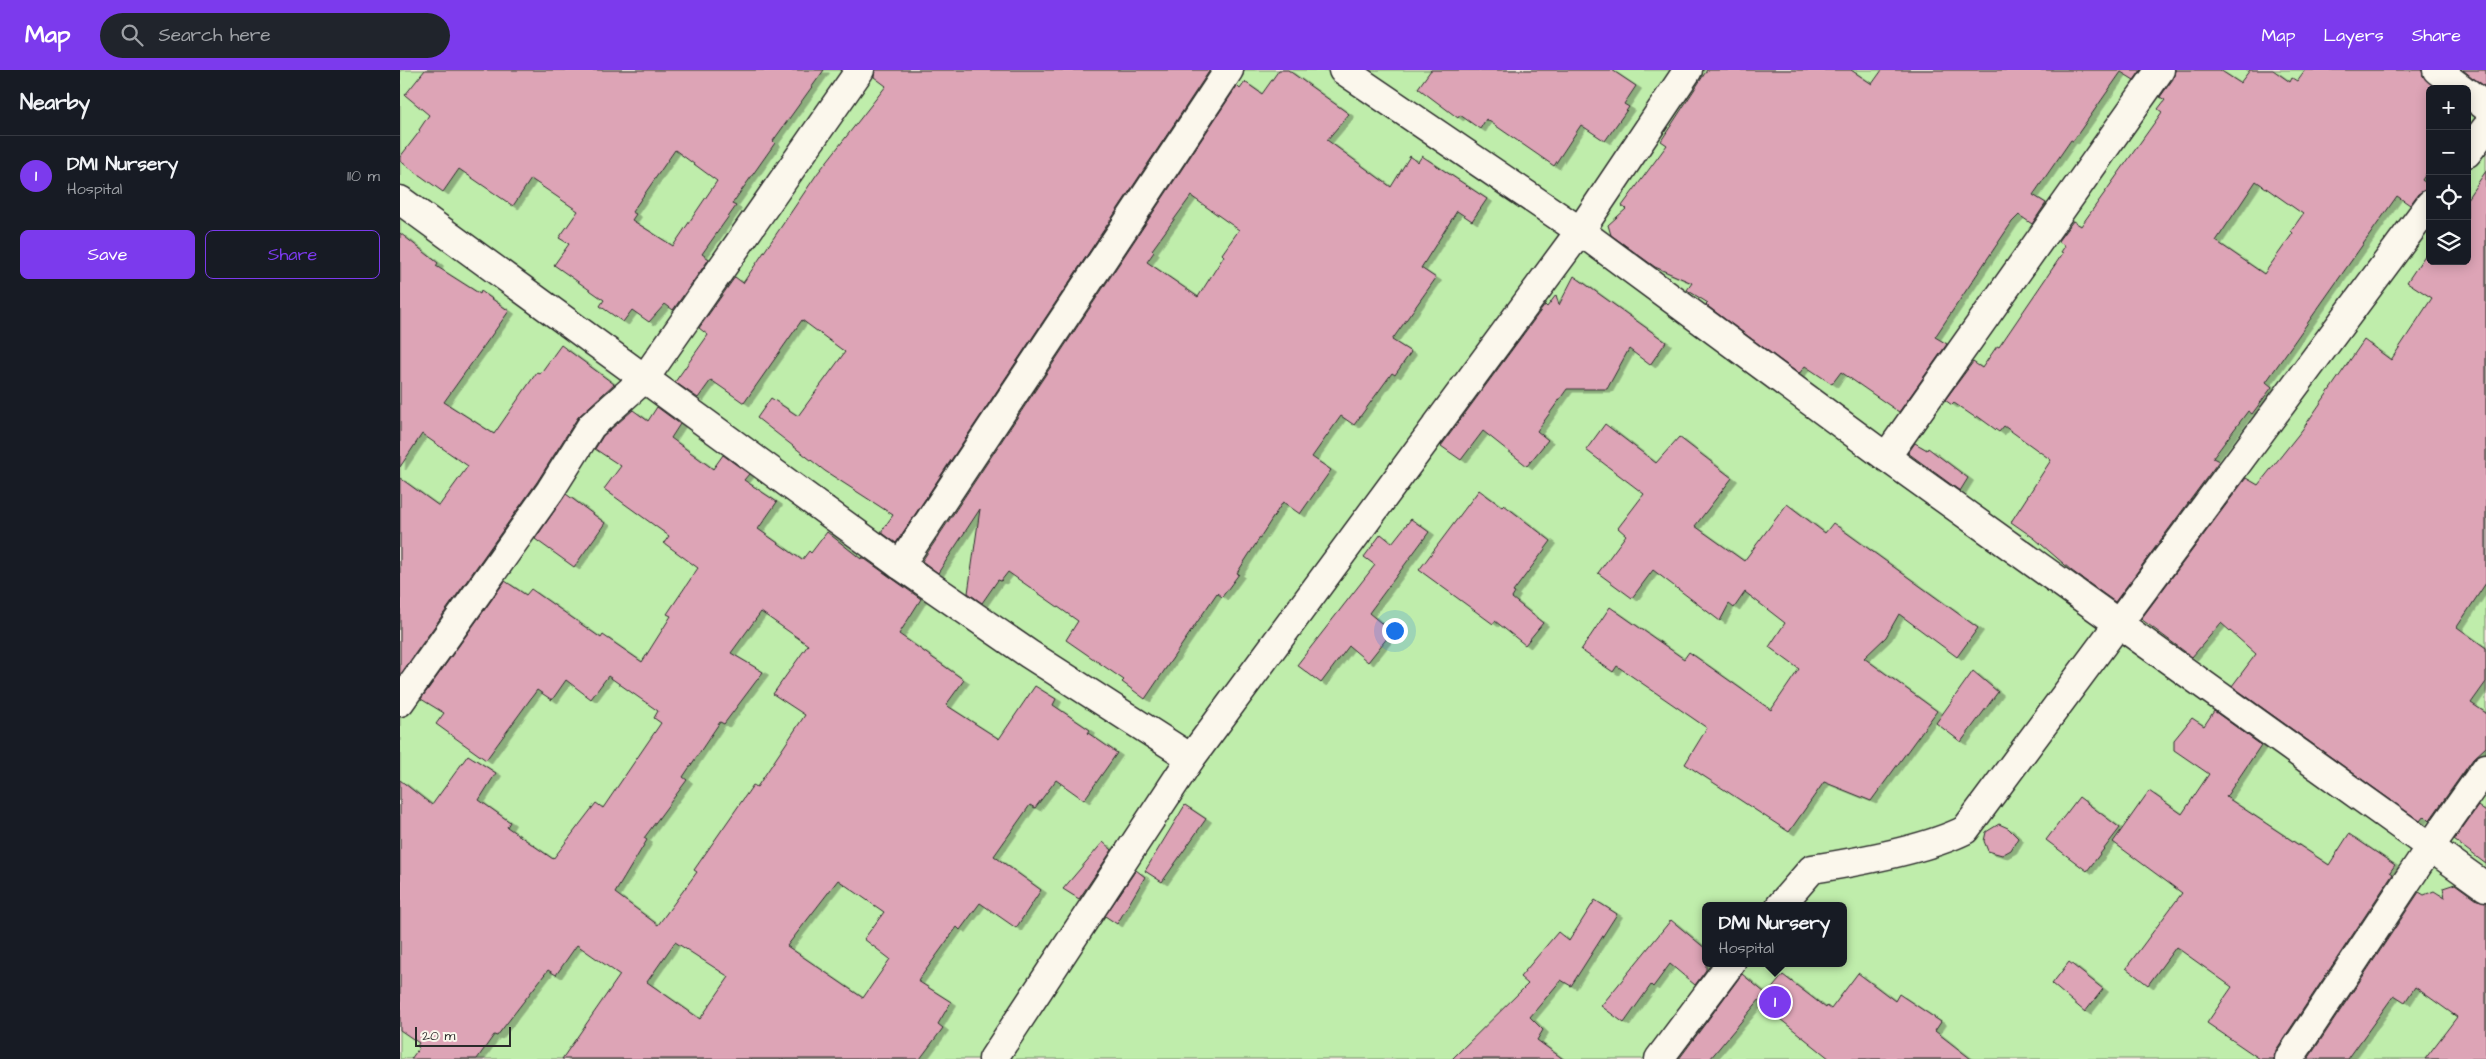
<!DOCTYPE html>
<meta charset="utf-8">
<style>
:root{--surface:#171b24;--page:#20242c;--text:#f1f3f6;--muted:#9ea1a6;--line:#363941;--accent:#7c3aed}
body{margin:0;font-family:"Architects Daughter",sans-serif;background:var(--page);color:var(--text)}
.controls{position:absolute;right:15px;top:15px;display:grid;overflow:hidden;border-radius:8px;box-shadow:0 2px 12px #0003}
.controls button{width:45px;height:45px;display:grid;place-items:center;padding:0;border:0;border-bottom:1px solid var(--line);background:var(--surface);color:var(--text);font:25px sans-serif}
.scale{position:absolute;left:15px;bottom:12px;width:96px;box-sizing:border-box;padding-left:5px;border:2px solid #2b2b2b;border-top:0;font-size:14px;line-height:18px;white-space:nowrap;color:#2b2b2b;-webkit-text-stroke:4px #fbf7ec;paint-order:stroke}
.you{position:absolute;left:994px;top:560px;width:18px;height:18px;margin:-12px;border:4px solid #fff;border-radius:50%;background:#1a73e8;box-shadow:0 0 0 8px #1a73e833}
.badge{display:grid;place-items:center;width:32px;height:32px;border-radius:50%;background:var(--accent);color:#fff;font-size:16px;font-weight:700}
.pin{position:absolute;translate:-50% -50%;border:2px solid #fff;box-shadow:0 1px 5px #0006}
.popup{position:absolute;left:1302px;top:832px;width:145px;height:65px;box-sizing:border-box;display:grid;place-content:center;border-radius:8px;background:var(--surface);filter:drop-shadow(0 1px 4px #0005);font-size:16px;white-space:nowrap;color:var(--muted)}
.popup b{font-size:19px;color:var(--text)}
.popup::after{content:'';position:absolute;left:50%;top:100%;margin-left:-10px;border:10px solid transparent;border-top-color:var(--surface)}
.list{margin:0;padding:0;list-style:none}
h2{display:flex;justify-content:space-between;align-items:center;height:65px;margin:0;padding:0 20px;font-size:21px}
h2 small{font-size:16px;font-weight:400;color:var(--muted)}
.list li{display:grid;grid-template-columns:32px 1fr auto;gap:15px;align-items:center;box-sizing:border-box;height:80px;padding:0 20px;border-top:1px solid var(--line)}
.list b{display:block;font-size:19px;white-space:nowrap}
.list p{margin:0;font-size:16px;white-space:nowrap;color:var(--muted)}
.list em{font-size:16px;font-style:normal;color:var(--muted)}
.actions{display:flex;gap:10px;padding:15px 20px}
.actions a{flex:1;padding:11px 0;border:1px solid var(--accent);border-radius:8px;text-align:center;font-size:18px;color:var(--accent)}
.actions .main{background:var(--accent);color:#fff}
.icon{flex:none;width:28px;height:28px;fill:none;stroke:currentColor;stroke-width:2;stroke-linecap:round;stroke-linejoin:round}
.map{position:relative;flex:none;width:2086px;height:989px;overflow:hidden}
header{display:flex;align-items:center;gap:30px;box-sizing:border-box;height:70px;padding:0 25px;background:var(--accent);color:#fff}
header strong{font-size:24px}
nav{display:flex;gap:28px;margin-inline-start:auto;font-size:18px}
.search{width:350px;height:45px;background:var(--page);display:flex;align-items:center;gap:12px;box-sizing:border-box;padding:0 18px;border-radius:28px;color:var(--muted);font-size:19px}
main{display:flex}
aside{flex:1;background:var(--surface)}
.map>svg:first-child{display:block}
</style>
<header>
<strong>Map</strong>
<div class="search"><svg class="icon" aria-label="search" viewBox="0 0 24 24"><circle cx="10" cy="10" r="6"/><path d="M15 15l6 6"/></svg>Search here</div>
<nav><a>Map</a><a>Layers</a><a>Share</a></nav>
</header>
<main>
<aside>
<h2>Nearby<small></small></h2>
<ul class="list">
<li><span class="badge">1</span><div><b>DMI Nursery</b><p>Hospital</p></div><em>110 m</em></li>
</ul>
<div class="actions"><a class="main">Save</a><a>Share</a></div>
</aside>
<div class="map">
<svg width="2086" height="989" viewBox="0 0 2086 989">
<defs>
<filter id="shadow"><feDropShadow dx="5.5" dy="3" stdDeviation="0" flood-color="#0004"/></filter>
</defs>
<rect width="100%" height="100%" fill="#f5e6e1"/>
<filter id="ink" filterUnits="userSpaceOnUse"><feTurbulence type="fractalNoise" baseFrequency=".02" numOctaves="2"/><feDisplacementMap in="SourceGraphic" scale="10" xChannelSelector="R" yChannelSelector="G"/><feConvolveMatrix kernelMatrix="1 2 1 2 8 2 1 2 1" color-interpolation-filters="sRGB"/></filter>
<g filter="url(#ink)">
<path fill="#bfedab" stroke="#758c6b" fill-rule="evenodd" d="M0 0H2086V989H0ZM2030 19H2067V191H2030ZM1306 836H1444V893H1306Z"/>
<g fill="#dda4b6" stroke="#2b2b2b" fill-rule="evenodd" filter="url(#shadow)">
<path d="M25 0H424L373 71 375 73 332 134 336 136 302 184 309 189 273 240 265 234 249 252 232 240 223 252 200 236 204 230 154 195 169 174 159 168 178 141 131 109 113 136 59 99 43 122 0 91V87L20 61 19 60 29 45 5 25ZM275 80 317 111 273 176 232 150 236 144 232 142Z"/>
<path d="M475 0H810L496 473 481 462 493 445 425 401 357 348 371 328 398 346 445 282 402 250 344 333 311 310 298 328 275 312 308 265 299 258 335 207 343 213 417 104 486 16 474 7Z"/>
<path d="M879 0H888L949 44 927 70 991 117 1010 86 1018 92 1022 86 1087 129 1072 151 1057 141 1021 198 1036 208 992 270 1011 282 995 305 992 303 954 355 941 346 912 387 931 400 900 444 883 432 837 503 839 504 822 527 817 523 745 629 722 612 724 610 666 570 678 551 608 502 601 511 598 510 582 533 568 523 580 439 538 503 522 491 837 16 840 19 845 12 862 24ZM791 126 839 160 822 184 824 186 798 227 747 192 754 182 752 180Z"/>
<path d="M1031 0H1212L1236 16 1224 34 1229 37 1205 71 1181 55 1154 96 1086 49 1080 59 1060 45 1058 48 1018 18Z"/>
<path d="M1307 0H1451L1472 14 1482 0H1741L1734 10 1721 2 1673 71 1671 70 1633 125 1646 133 1632 154 1619 145 1612 152 1535 267 1547 274 1499 342 1441 302 1432 314 1405 296 1399 304 1306 235 1308 233 1287 220 1292 213 1255 197 1211 165 1208 155 1226 139 1222 136 1267 75 1261 71Z"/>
<path d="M1775 0H1820L1840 13 1850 0H1873L1890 12 1892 8 1897 11 1905 0H2022L2023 6 2036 19H2030V98L2022 110 2030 116V119L2018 124 2010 135 1997 126 1866 312 1872 317 1852 344 1848 341 1813 388 1819 391 1715 532 1672 501 1634 468 1611 452 1651 390 1604 356 1599 362 1577 346 1576 348 1554 333 1552 335 1545 330 1573 292 1582 298 1597 276 1599 277 1663 183 1661 182 1665 176 1658 171 1673 151 1681 156 1762 42 1758 39 1765 30 1760 27 1773 9ZM1856 111 1903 144 1891 161 1893 163 1864 204 1816 171Z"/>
<path d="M2063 0H2086V17L2073 8Z"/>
<path d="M2086 101V513L2057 557 2086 578V612L2071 633 2086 643V677L2073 689 2029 751 2024 746 2020 751 1832 616 1856 584 1821 553 1792 587 1741 549 1846 408 1858 415 1902 360 1964 270 1991 290 2032 228 2007 212 2030 178V191H2067V129Z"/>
<path d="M0 163 38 193 36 196 80 224 81 221 109 241 44 332 94 364 137 302 140 304 161 275 214 314 178 347 137 412 0 605V408L39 436 68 396 22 364 0 397Z"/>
<path d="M1174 206 1266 272 1250 295 1229 279 1207 319H1167L1137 361 1148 370 1127 396 1083 361 1061 390 1041 376 1145 235 1147 237 1156 225 1159 235Z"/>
<path d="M257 337 280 354 271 368 313 399 323 385 349 404 344 410 377 432 358 459 402 490 409 481 411 483 427 462 461 489 462 487 521 529 499 564 564 610 546 635 599 669 635 616 656 629 653 635 690 660 688 663 717 683 684 730 656 710 635 738 630 735 594 786 641 820 616 858 580 833 560 860 557 857 518 911 551 932 538 954 543 958 520 989H162L220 905 177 875 156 905 148 900 97 966 94 965 77 989H11L19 978 17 976 19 973 0 960V710L32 735 68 685 96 703 79 730 110 752 107 757 153 789 196 733 203 738 261 653 254 648 258 641 208 606 191 629 166 610 152 630 137 620 86 690 36 654 44 643 21 629 105 511 126 525 131 519 201 568 203 565 242 592 271 546 267 544 298 498 264 473 269 466 204 419 221 396 195 379 203 366 233 340 248 351ZM361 542 408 575 373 624 405 645 357 717 353 715 294 800 297 802 258 855 215 823 247 770 244 768 287 710 283 707 320 652 324 654 363 602 331 583ZM438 810 484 842 464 869 490 889 463 928 387 876ZM275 872 329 907 300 949 247 912Z"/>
<path d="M1205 354 1256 393 1279 367 1332 408 1295 456 1344 491 1387 434 1425 463 1433 453 1578 558 1557 587 1499 544 1486 567 1464 588 1537 641 1471 731 1424 712 1389 762 1285 694 1307 658 1217 596 1213 602 1181 580 1210 537 1284 589 1289 582 1371 640 1399 599 1369 577 1385 553 1345 522 1334 538 1329 534 1320 551 1253 500 1232 528 1198 503 1226 465 1218 458 1244 424 1186 380Z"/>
<path d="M1515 373 1527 380 1528 378 1568 408 1560 421 1508 383Z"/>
<path d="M1079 420 1102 437 1104 435 1151 471 1113 522 1115 523 1112 528 1143 553 1125 575 1095 551 1093 554 1019 500Z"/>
<path d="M166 424 205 453 174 497 135 469Z"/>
<path d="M1011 449 1029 462 969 543 992 562 968 592 949 576 921 613 897 595 975 495 964 487 981 464 992 473Z"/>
<path d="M1573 601 1598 622 1561 672 1536 653Z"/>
<path d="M1814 641 1861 675 1826 727 1929 795 1949 764 1995 795 1990 802 1993 804 1876 980 1874 989H1860L1807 953 1832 917 1776 877 1748 915 1726 898 1782 823 1713 772 1749 721 1782 744 1809 704 1774 680V670L1792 648 1804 656Z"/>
<path d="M1679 727 1720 758 1687 801 1646 770Z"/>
<path d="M785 735 806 749 762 812 745 801Z"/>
<path d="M2078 736 2086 742V794L2054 770Z"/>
<path d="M1599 754 1608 758 1618 768 1611 780 1602 785 1588 781 1584 771 1586 762Z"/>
<path d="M703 772 712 780 679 829 663 819Z"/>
<path d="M736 800 745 807 717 854 705 846Z"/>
<path d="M2055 814 2077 830 2086 832V989H2025L2057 947 2015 917 2005 932 1994 925 1948 989H1908L2019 822 2024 825 2034 821 2045 828 2043 818Z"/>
<path d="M1195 830 1217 844 1171 916 1161 910 1130 947 1143 960 1137 970 1163 989H1052L1128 914 1120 907 1158 862 1169 871Z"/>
<path d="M1271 850 1306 879V900L1295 915 1270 894 1253 917 1251 915 1224 953 1201 936Z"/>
<path d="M1669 892 1703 919 1685 942 1652 914Z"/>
<path d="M1458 903 1495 931 1499 924 1541 952 1535 961 1571 989H1430L1360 933 1383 905 1426 938 1427 936 1431 939Z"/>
<path d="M1342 904 1365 923 1310 989H1279Z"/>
</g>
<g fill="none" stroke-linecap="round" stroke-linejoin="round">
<defs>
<g id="minor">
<path d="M943 0 1180 161 1486 387 2086 817"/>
<path d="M2037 0 2062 19"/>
<path d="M2067 22 2086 37"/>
<path d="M2067 83 2086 58"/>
<path d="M0 130 500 495 629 584 791 688"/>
<path d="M1486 387 1760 0"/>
<path d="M500 495 829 0"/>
<path d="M0 632 150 421 191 356 245 308 460 0"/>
<path d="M1380 836 1412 799C1457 792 1525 780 1565 760L2030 134"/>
<path d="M593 989 791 688 1180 161 1288 0"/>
<path d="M1259 989 1331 893"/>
<path d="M1889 989 2030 777 2086 698"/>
</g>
</defs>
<use href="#minor" stroke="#2b2b2b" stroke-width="31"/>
<use href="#minor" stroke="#fbf7ec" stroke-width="28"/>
</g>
</g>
</svg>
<div class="controls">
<button>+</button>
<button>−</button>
<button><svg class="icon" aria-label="locate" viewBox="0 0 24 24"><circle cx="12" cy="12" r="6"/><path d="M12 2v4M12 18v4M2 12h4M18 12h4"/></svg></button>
<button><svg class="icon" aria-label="layers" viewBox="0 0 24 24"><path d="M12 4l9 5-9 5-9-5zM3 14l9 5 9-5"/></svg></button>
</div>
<div class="scale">20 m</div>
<div class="you"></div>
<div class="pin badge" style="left:1375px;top:932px">1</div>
<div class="popup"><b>DMI Nursery</b>Hospital</div>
</div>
</main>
